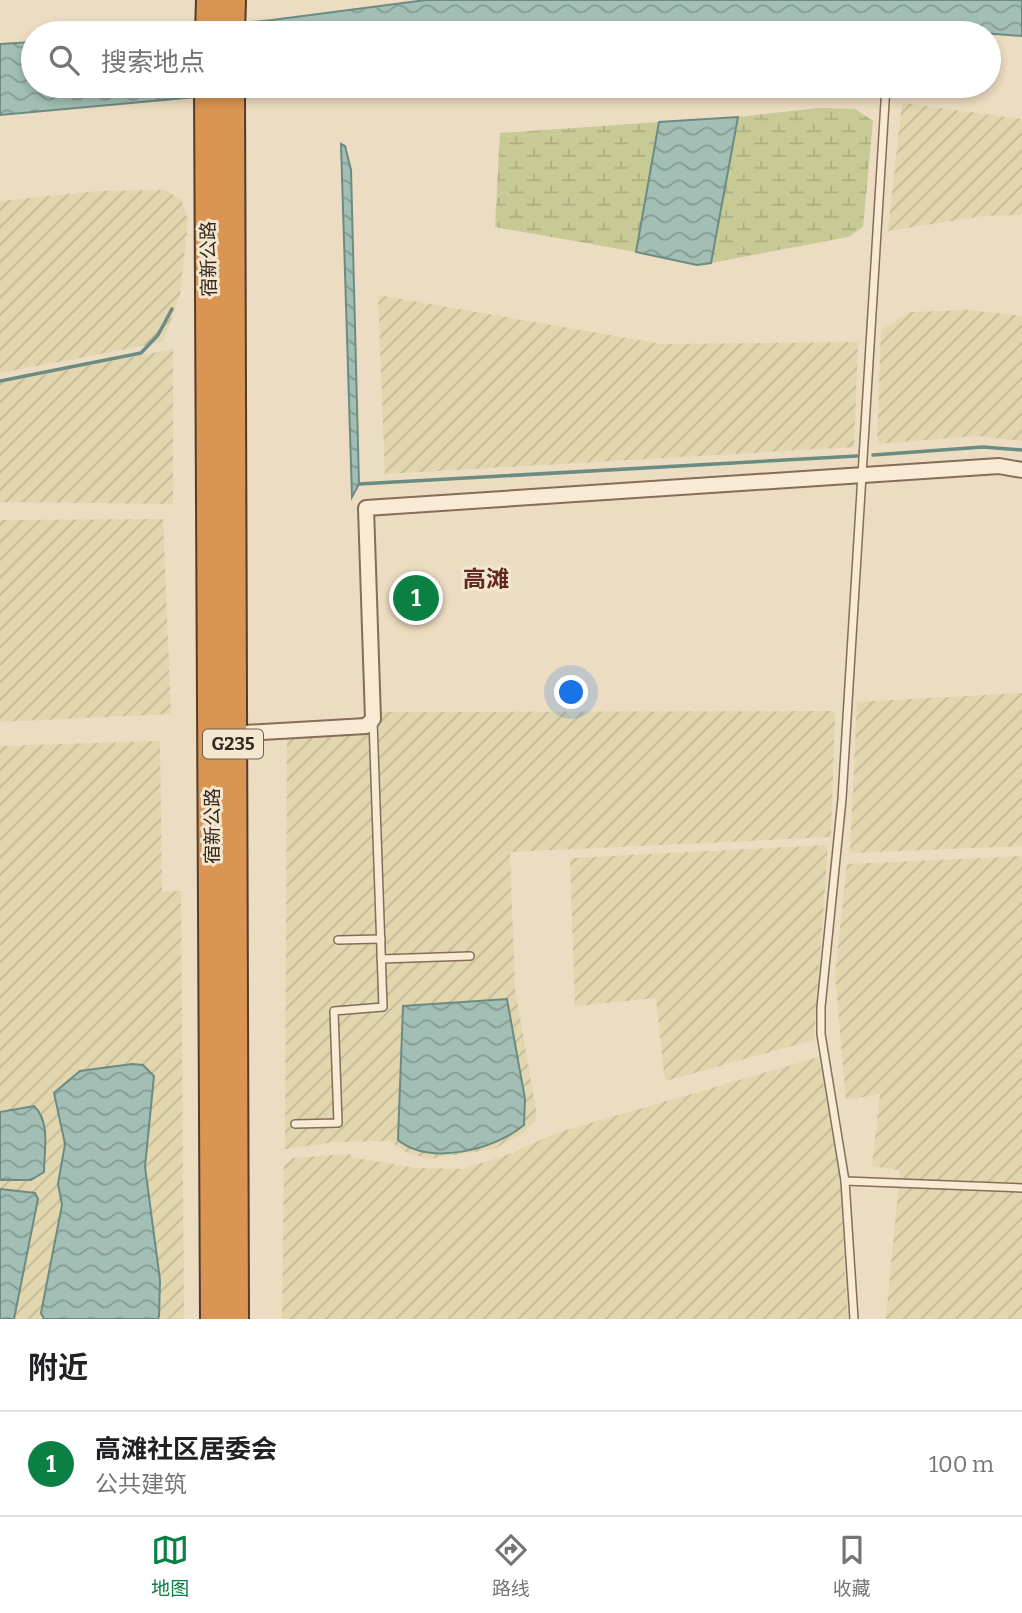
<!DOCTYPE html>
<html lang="zh">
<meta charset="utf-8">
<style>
:root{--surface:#fff;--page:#f6f6f6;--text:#202124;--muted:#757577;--line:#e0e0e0;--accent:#0b8043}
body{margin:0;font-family:Bitter,"Noto Sans SC",serif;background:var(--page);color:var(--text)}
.you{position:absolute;left:572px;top:693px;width:24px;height:24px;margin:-18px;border:5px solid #fff;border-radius:50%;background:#1a73e8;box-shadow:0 0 0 10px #1a73e833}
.badge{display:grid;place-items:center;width:46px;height:46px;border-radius:50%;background:var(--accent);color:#fff;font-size:23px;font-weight:700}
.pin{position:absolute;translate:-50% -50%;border:4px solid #fff;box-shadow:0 2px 7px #0006}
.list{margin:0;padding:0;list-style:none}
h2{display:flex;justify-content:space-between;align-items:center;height:91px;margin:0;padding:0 28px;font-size:30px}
h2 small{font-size:23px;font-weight:400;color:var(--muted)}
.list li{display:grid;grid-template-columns:46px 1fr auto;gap:21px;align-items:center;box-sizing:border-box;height:105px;padding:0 28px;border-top:2px solid var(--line)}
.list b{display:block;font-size:26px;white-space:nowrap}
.list p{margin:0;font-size:23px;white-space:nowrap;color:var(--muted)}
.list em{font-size:23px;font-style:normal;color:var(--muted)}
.icon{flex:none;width:38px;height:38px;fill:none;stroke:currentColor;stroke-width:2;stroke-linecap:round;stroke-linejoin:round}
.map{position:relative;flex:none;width:1022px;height:1319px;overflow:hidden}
.search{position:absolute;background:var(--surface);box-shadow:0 4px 10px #0003;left:21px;right:21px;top:21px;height:77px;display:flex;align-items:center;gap:18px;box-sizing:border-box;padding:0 24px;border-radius:38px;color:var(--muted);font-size:26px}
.sheet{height:196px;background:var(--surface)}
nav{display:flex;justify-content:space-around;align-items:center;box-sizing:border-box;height:98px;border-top:2px solid var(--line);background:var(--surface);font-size:19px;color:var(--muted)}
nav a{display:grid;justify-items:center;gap:4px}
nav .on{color:var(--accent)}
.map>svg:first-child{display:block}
</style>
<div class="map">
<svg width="1022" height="1319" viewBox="0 0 1022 1319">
<defs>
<pattern id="farmland-furrows" width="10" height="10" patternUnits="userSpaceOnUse" patternTransform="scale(1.75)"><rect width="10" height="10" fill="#e2d6ae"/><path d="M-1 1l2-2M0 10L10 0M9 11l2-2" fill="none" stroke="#c2b895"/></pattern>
<pattern id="wetland-marsh" width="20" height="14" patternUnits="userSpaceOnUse" patternTransform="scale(1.75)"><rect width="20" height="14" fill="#c8ca95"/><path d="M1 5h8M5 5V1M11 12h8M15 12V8" fill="none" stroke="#acae80"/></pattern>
<pattern id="water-waves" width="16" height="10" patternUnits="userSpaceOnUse" patternTransform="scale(1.75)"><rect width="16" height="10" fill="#a3bfb5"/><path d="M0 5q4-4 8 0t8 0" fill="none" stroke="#869b93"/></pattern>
</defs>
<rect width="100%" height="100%" fill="#ecdcc1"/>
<g fill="url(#farmland-furrows)">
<path d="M902 103 1022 119V215L983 216 888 231Z"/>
<path d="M166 190 181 200 188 220 180 295 163 342 0 373V201L98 191Z"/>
<path d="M378 295 662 344 858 342 854 447 385 474Z"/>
<path d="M970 310 1022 316V441L976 436 877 444 881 330 910 312Z"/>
<path d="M173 349V504L0 502V383Z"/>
<path d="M163 519 171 714 0 722V520Z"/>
<path d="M1022 693V846L850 853 857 702Z"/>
<path d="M835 711 831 837 510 852 515 989 536 1110V1119L524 1133 494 1149 430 1159 407 1153 390 1141 335 1142 285 1149 287 737 377 731 379 712Z"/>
<path d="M160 741 162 892 181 891 184 1319H0V746Z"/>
<path d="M828 845 814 1040 665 1081 656 998 575 1006 570 858Z"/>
<path d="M1022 856V1319H886L900 1170 872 1166 880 1094 846 1100 835 974 847 864Z"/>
<path d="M819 1057 840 1181 848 1319H282L284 1166 293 1158 350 1154 355 1160 356 1158 416 1168 463 1169 512 1153 556 1133Z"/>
</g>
<g fill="url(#wetland-marsh)">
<path d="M819 108 855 109 873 121 863 227 848 237 711 263 738 117Z"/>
<path d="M659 122 636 252 495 227 500 133Z"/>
</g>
<g fill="url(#water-waves)" stroke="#6b8c82" stroke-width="2">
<path d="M426 0H1022V36L929 29 799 25 693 33H133L272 20Z"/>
<path d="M33 42V86H315L0 115V44Z"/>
<path d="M738 117 711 263 697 265 636 252 659 122Z"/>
<path d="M341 144 345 146 351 170 359 484 352 497Z"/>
<path d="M507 999 525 1099 524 1125C494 1150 430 1166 398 1140L403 1006Z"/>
<path d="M132 1064 143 1065 154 1076 145 1167 160 1280 159 1316 158 1319H44L41 1313 62 1205 58 1184 65 1144 54 1093 80 1071Z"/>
<path d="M34 1106C51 1122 44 1151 44 1172L31 1180H0V1112Z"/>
<path d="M0 1189 35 1193 38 1199 14 1319H0Z"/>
</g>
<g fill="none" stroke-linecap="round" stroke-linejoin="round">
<g stroke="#6b8c82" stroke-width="3.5">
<path d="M0 381 141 353 158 335 172 309"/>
<path d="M873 455 983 447 1022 450"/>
<path d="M359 484 857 456"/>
</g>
<defs>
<g id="lane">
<path d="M338 940 381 939"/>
<path d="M381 959 470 956"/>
<path d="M295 1124 338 1123 334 1011 383 1007 373 720"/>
<path d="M845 1181 1022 1188"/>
<path d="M854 1319 845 1181 821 1034V1007L842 799 886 86"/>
</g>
<path id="street" d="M228 734 366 726 373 719 366 508 999 466 1022 470"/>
<g id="highway">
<path d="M209 33 210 0"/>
<path d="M231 33 232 0"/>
<path d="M208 86 214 1319"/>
<path d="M231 86 235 1319"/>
</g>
</defs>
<use href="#lane" stroke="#856d59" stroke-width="10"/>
<use href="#street" stroke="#856d59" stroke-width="18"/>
<use href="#highway" stroke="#533c2d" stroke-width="30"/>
<use href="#lane" stroke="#f8ead3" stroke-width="7"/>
<use href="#street" stroke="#f8ead3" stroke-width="14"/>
<use href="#highway" stroke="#da9553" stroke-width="26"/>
</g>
<g text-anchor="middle" stroke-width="6" stroke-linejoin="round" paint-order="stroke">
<rect fill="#f4e7d0" stroke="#6e6153" stroke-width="2" x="203" y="729.5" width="60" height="29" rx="5"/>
<g font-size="18" font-weight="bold" fill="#35271d">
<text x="233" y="750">G235</text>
</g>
<g font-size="19" fill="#35271d" stroke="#f4e7d0">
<text transform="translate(208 259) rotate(-91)" y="7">宿新公路</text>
<text transform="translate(212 826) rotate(-90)" y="7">宿新公路</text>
</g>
<g font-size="23" font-weight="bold" fill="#61271e" stroke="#f4e7d0">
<text x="486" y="587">高滩</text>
</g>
</g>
</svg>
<div class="you"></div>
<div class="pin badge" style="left:416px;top:598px">1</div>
<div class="search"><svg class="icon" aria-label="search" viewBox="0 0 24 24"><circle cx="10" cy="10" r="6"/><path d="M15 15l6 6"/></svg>搜索地点</div>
</div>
<section class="sheet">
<h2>附近<small></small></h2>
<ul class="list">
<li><span class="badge">1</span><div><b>高滩社区居委会</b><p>公共建筑</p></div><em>100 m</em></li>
</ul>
</section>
<nav>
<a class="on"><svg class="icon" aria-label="map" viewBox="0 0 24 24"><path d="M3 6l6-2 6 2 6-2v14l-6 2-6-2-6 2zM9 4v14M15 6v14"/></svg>地图</a>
<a><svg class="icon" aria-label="directions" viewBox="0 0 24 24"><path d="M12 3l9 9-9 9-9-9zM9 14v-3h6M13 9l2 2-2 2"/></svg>路线</a>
<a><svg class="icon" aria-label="saved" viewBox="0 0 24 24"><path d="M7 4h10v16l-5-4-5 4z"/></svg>收藏</a>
</nav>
